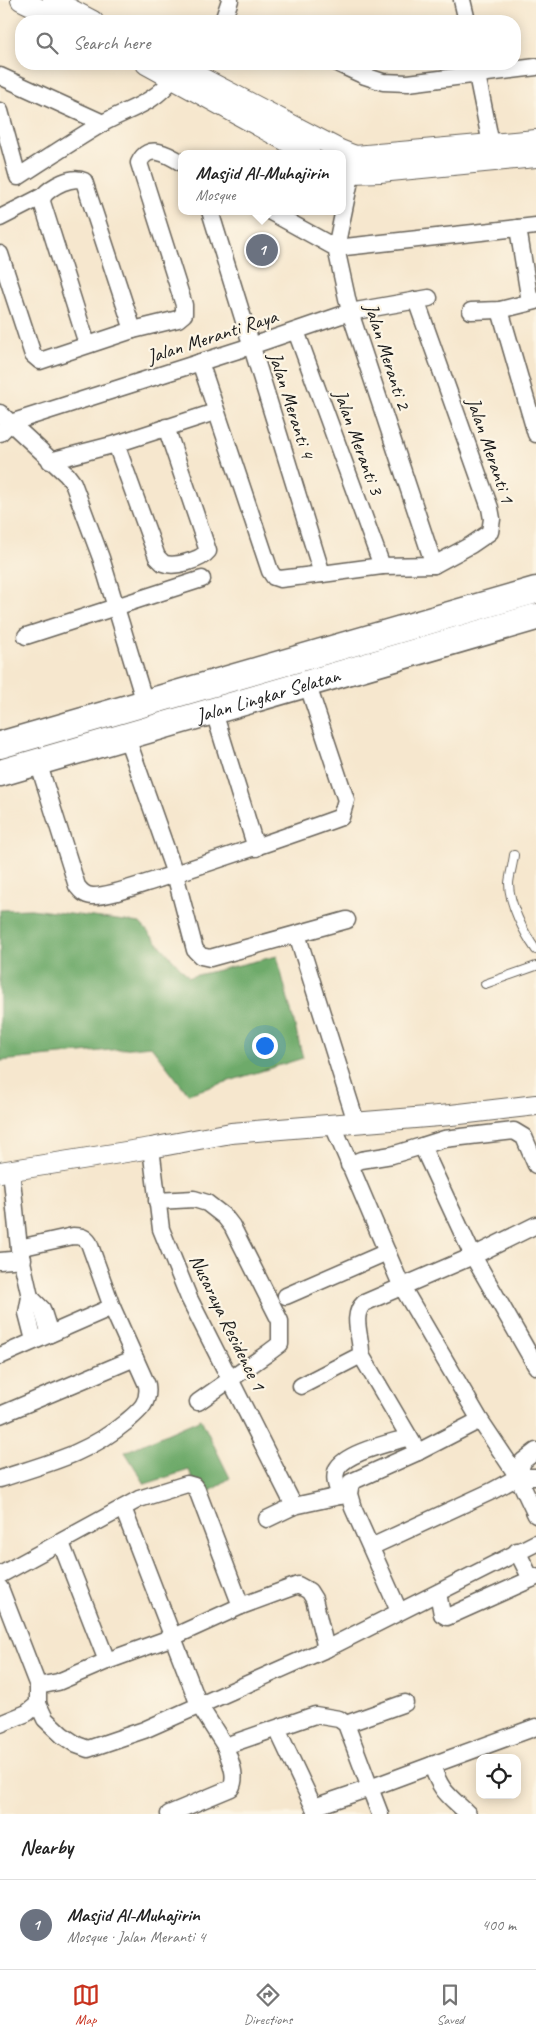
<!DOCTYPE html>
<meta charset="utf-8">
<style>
:root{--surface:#fff;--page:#f2f2f2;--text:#222;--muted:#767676;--line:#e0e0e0;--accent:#c8321e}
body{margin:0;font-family:Caveat,sans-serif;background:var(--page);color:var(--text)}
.controls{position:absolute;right:15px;bottom:15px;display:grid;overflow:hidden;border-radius:10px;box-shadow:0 2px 12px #0003}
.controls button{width:45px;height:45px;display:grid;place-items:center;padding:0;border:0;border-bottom:1px solid var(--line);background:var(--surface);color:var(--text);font:25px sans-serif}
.you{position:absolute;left:264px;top:1045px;width:18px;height:18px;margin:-12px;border:4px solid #fff;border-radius:50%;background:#1a73e8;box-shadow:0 0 0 8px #1a73e833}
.badge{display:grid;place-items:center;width:32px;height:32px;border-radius:50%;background:var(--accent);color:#fff;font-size:16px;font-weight:700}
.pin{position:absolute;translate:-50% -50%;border:2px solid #fff;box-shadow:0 1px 5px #0006}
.popup{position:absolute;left:178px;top:150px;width:168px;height:65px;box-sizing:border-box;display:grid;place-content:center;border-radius:10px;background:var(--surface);filter:drop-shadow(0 1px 4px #0005);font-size:16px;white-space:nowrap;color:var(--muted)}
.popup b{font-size:19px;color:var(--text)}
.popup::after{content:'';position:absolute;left:50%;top:100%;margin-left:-10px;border:10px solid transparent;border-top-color:var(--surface)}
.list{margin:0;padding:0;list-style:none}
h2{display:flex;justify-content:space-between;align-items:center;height:65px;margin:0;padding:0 20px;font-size:21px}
h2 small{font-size:16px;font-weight:400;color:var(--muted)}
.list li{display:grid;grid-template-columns:32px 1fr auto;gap:15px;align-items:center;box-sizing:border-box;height:90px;padding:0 20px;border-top:1px solid var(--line)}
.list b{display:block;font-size:19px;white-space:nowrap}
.list p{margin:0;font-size:16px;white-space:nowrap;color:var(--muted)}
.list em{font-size:16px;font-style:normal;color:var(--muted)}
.icon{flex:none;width:28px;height:28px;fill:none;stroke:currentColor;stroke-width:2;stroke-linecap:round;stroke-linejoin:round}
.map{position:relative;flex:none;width:536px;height:1814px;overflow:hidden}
.search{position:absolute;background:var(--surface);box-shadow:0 2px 12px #0003;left:15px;right:15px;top:15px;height:55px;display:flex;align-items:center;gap:12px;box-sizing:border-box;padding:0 18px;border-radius:20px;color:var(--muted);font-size:19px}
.sheet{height:155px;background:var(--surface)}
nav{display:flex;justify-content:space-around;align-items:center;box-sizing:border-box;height:70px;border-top:1px solid var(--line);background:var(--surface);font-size:14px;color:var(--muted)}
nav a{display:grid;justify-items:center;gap:2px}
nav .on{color:var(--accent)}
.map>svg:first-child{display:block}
</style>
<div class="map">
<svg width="536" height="1814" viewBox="0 0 536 1814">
<rect width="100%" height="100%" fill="#fcf5e5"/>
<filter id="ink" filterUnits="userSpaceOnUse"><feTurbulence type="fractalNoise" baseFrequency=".02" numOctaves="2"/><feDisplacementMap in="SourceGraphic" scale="10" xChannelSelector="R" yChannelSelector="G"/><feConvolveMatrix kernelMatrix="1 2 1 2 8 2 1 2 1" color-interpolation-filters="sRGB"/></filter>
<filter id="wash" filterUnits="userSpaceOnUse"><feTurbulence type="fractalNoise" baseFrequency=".0096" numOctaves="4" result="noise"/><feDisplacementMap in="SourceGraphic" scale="20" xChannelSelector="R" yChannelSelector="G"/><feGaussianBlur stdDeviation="1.12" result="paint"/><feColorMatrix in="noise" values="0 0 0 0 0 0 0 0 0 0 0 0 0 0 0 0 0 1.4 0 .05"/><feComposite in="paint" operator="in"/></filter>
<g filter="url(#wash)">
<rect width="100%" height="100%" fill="#f6e7ce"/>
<g fill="#6eaa6a" stroke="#456343">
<path d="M31 909 140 923 189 977 277 956 303 1058 188 1094 151 1046 0 1061V910Z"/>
<path d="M201 1419 230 1478 200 1498 189 1470 145 1484 125 1452Z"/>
</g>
</g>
<g filter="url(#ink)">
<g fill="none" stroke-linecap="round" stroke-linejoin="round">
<defs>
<g id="service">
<path d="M514 855C513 864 510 874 509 883 509 904 524 933 536 950"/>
<path d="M485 984 536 966"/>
</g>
<g id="minor">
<path d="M462 0 467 21"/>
<path d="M223 21 230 0"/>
<path d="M339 64 365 76 383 82 408 83 536 67"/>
<path d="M475 65 491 144"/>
<path d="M0 76 103 123"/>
<path d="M0 111 18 177C46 159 74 140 103 123 130 108 154 104 173 78"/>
<path d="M354 161 336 248 350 312 434 565"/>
<path d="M43 196 42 202 87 344"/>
<path d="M269 211 336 248 536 226"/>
<path d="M0 218 43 196C52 186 72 175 84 181L133 330"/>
<path d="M518 228 530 302"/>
<path d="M0 254 33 355 40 361 133 330 178 319 184 314V305L139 163C148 142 169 155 182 163"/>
<path d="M500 310 536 434"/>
<path d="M471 311 500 310 536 301"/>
<path d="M296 331 382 566"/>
<path d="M200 362 270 571 274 577 280 579 322 574 210 211"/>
<path d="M0 413 67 475 73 483 101 558 145 703"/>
<path d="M0 433 10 423 251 346 350 312 429 298"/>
<path d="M116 444 157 557C159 559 161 561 163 563 174 568 201 560 208 551L166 427"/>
<path d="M50 461 116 444 215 412"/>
<path d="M322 574 382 566 434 565 471 545 490 532 492 519 490 508 416 300"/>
<path d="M26 636 202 579"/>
<path d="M214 712 256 848"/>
<path d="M127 738 175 874 195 950 201 956 210 958 347 920"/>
<path d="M38 762 77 886C81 891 84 895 92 896 108 897 142 884 159 879 220 859 281 839 341 817L346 800 307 683"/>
<path d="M297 934 356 1122"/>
<path d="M333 1125 401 1285 480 1420 518 1477 536 1515"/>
<path d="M151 1148 161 1229 189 1298 294 1506"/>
<path d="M349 1165 361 1160 392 1155 422 1146"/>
<path d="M536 1165 524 1137 514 1131 444 1139 422 1146 473 1256 536 1366"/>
<path d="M11 1170 19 1248 30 1297 27 1313 34 1340"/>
<path d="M157 1201 194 1199 207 1203 225 1217 232 1226 280 1321V1344L268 1353 198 1402"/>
<path d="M0 1261 23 1259"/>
<path d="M286 1296 387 1252"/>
<path d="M30 1297 42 1309 50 1334"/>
<path d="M361 1355 418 1452"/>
<path d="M0 1356 112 1307"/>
<path d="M301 1386 361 1355C362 1338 350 1316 364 1303L473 1256 536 1225"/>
<path d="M0 1415 135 1358"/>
<path d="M518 1477 523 1461 536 1451"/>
<path d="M0 1479C48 1463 86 1455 126 1422 139 1411 150 1403 147 1385L112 1307 89 1243C85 1237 81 1236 73 1236L19 1248"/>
<path d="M340 1496C337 1487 333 1478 337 1469 346 1452 391 1443 409 1437"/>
<path d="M123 1508 199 1705 225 1746 315 1715 339 1719 346 1724 370 1788 432 1765C441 1793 449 1795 468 1814"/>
<path d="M267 1519 294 1506 349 1494"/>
<path d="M61 1543 107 1661"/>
<path d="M371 1547 492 1491 518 1477H536"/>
<path d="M517 1551 531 1579"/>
<path d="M0 1575 139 1499 187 1484 194 1486 197 1490 241 1606"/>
<path d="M0 1588 38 1686"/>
<path d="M438 1593 442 1614 447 1617 536 1577"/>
<path d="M399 1611 353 1508 349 1494 351 1482 418 1452 480 1420"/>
<path d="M38 1704 45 1719 62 1735 77 1745 88 1749 144 1730 326 1649 536 1543"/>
<path d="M0 1724 27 1713 38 1704V1686L58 1682 107 1661 173 1637 241 1606 298 1585 309 1591 314 1599 326 1649"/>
<path d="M346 1724 405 1703"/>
<path d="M277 1729 317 1814"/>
<path d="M432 1765 536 1727"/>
<path d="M314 1807 370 1788 380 1814"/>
<path d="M169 1814 231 1788C238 1775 229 1759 225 1746"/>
</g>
<g id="tertiary">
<path d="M21 0 64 21"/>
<path d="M53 0 93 21"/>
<path d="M146 64 310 154"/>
<path d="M175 64 340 150 355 156 536 140"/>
<path d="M342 170 352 173 380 172 536 157"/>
<path d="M0 1172 151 1148 231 1133 451 1115 536 1105"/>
</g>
<g id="trunk">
<path d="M0 745 536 590"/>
<path id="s1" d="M0 773 536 617"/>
</g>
</defs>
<use href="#service" stroke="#68635a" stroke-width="10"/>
<use href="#minor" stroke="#68635a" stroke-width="19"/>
<use href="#tertiary" stroke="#68635a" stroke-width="22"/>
<use href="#trunk" stroke="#68635a" stroke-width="29"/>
<use href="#service" stroke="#fff" stroke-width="8"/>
<use href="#minor" stroke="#fff" stroke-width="16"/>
<use href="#tertiary" stroke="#fff" stroke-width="20"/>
<use href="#trunk" stroke="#fff" stroke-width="26"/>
</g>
</g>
<g text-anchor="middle" stroke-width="4.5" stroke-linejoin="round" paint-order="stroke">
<g font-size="20" fill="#1c1c1c" stroke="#fcf5e5">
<text transform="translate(212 336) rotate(-18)" y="7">Jalan Meranti Raya</text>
<text transform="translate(388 356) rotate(72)" y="7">Jalan Meranti 2</text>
<text transform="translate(292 405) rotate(72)" y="7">Jalan Meranti 4</text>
<text transform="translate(359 442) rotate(70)" y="7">Jalan Meranti 3</text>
<text transform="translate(491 450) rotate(71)" y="7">Jalan Meranti 1</text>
<text dy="7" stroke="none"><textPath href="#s1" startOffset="279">Jalan Lingkar Selatan</textPath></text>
<text transform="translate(228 1322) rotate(64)" y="7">Nusaraya Residence 1</text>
</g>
</g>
</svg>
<div class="controls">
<button><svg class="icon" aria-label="locate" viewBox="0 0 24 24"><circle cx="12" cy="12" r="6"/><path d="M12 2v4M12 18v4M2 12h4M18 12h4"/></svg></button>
</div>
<div class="you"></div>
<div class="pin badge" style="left:262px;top:250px;background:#6b7280">1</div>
<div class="popup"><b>Masjid Al-Muhajirin</b>Mosque</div>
<div class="search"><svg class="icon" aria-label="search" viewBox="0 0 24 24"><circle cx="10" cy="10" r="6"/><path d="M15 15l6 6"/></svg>Search here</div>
</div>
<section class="sheet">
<h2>Nearby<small></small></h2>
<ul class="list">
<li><span class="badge" style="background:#6b7280">1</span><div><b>Masjid Al-Muhajirin</b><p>Mosque · Jalan Meranti 4</p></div><em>400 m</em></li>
</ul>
</section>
<nav>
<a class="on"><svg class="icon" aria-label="map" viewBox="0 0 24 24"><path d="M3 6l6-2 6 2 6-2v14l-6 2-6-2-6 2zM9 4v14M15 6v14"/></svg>Map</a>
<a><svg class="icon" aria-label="directions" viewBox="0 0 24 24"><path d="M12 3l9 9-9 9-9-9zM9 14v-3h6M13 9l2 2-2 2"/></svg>Directions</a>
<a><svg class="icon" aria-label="saved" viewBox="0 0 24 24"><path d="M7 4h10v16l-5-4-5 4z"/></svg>Saved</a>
</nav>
